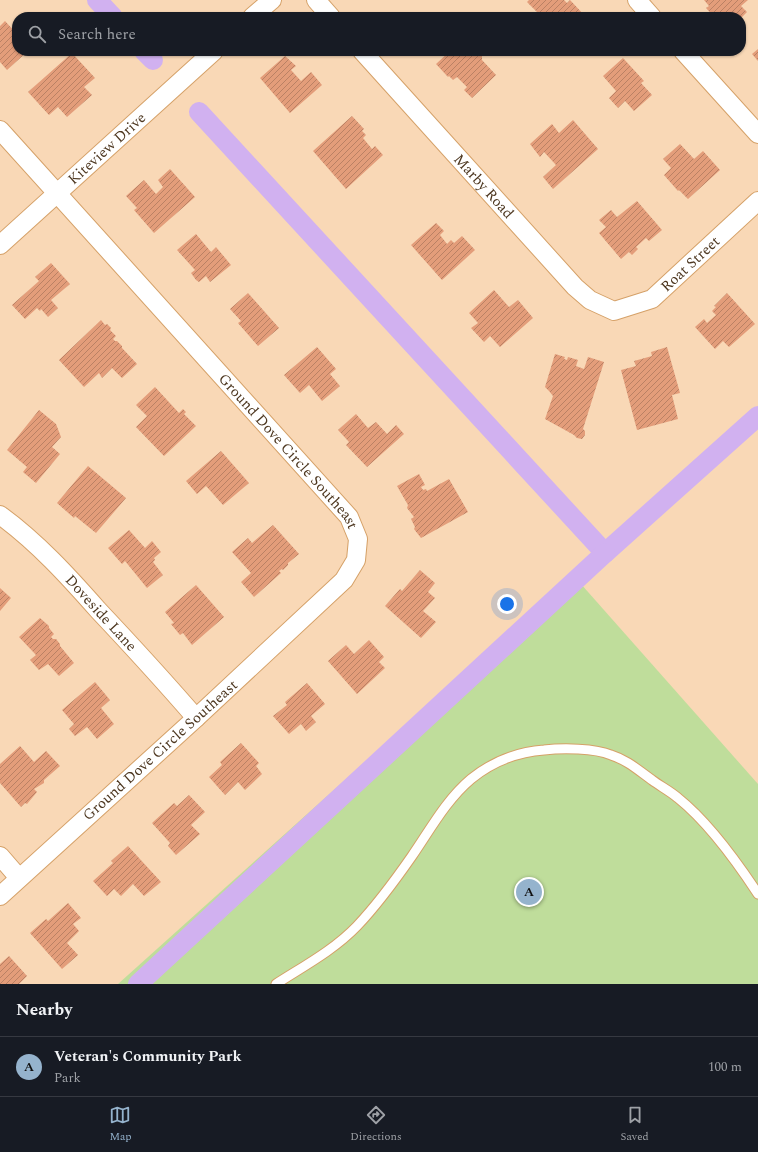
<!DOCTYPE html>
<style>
:root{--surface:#171b24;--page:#20242c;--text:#f1f3f6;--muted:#9ea1a6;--line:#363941;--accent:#95b3cd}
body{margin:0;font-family:Spectral,serif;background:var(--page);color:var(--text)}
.you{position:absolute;left:507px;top:604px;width:14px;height:14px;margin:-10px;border:3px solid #fff;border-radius:50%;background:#1a73e8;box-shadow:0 0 0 6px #1a73e833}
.badge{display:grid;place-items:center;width:26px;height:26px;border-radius:50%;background:var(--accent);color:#111;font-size:13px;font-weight:700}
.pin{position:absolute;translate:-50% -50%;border:2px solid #fff;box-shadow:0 1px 4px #0006}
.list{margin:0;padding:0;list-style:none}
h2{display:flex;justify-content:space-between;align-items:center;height:52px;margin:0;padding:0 16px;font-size:17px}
h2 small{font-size:13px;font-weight:400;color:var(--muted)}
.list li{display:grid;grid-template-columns:26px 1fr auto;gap:12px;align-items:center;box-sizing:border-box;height:60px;padding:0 16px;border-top:1px solid var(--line)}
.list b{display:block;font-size:15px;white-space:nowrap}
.list p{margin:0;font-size:13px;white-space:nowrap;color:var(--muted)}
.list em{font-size:13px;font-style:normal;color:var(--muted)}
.icon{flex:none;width:22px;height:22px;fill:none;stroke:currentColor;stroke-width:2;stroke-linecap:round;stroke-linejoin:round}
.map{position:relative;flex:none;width:758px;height:984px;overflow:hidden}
.search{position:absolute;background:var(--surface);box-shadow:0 1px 3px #0004;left:12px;right:12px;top:12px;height:44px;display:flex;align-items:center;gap:10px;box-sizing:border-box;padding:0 14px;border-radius:16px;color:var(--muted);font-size:15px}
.sheet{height:112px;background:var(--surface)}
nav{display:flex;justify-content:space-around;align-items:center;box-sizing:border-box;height:56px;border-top:1px solid var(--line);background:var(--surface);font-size:11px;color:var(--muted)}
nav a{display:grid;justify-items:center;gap:2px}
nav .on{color:var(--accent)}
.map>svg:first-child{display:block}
</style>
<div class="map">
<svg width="758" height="984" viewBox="0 0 758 984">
<defs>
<pattern id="building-hatch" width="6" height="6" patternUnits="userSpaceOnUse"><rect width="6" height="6" fill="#e39d7a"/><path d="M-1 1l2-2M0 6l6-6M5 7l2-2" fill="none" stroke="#ba8164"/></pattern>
</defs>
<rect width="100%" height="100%" fill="#f9d8b6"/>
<path fill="#bfdd9b" d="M573 575 758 784V984H118Z"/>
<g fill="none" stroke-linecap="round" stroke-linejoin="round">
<g stroke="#d1b1f0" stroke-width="20">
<path d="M97 0 113 17"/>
<path d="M144 51 153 60"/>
<path d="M199 112 605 553 758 416"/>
<path d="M138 984 605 553"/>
</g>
</g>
<g fill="url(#building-hatch)">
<path d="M529 0H564L567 3 570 0 586 17H534L538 13 527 2Z"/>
<path d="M704 0H748L741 6 747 12 742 17H714L706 8 709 6Z"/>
<path d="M5 21 16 33 17 32V51H28L7 70 0 62V26Z"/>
<path d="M758 49V61L752 54Z"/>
<path d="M450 51H482V60L496 75 472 98 464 90 467 87 457 77 453 80 449 76 448 77 436 64Z"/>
<path d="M72 53 95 78 84 87 92 95 67 117 58 107 49 115 28 92Z"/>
<path d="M285 56 296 66 291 70 301 81 311 72 322 85 290 113 260 78Z"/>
<path d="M623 58 644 81 641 83 652 95 634 111 625 101 618 108 609 98 616 91 603 76Z"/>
<path d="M352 116 364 129 362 131 366 135 363 138 372 149 375 146 383 155 346 189 313 151Z"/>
<path d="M573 120 598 149 553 189 543 177 556 165 544 152 540 157 530 144 552 124 559 133Z"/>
<path d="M680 144 694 159 703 151 720 170 688 199 679 190 678 191 664 175 671 168 663 159Z"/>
<path d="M170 169 195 197 154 233 134 210 137 208 126 196 144 180 156 194 163 187 158 180Z"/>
<path d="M637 201 662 230 649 241 646 238 636 247 638 249 632 255 629 252 621 259 599 233 606 227 599 220 611 210 617 217Z"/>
<path d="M436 223 444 231 440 235 447 244 451 240 454 243 462 236 475 250 442 280 411 245Z"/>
<path d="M196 234 211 252 216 247 231 265 210 282 206 276 199 282 196 280 191 273 195 270 177 250Z"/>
<path d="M51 263 70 284 51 300 58 308 48 317 41 309 40 311 37 308 25 319 12 305 39 281 35 277Z"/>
<path d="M494 290 509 307 518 300 533 318 500 347 490 336 484 342 471 328 478 323 469 313Z"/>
<path d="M248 293 279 328 258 346 238 323 241 321 230 309Z"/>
<path d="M727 293 755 324 729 347 723 341 715 349 695 327 704 319 707 323 716 315 712 311 716 307 714 306Z"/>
<path d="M101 320 105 325 107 324 111 328 110 330 116 336 113 339 115 341H117L122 346V348L137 364 122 378 112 368 102 378 99 373 84 387 59 360Z"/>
<path d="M317 347 336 369 330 374 340 386 322 401 309 385 300 393 284 375Z"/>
<path d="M667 347 680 393 672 395 678 419 637 430 621 370 636 366 634 361 652 356 651 352Z"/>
<path d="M555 354 565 357 564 359 567 360 568 357 578 360 576 366 584 369 588 357 604 362 583 429 585 431V435L582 439 577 438 574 435 545 419 553 396 549 391 545 387Z"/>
<path d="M155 387 179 413 183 409 186 412 184 414 196 426 164 456 136 427 147 416 136 405Z"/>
<path d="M39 410 56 424 61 437 52 447 60 454 36 483 23 472 27 467 7 450Z"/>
<path d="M356 414 368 428 376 422 387 434 396 425 404 434 367 467 346 445 349 442 338 430Z"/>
<path d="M221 451 249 483 223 505 206 486 197 494 186 481Z"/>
<path d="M88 466 126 498 96 533 75 516 74 518 57 503Z"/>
<path d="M419 474 425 485 421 487 423 490 426 489 427 491 449 479 468 512 421 538 414 529 415 527 411 519 414 517 407 508 408 505 397 486Z"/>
<path d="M273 525 299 554 288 563V565L283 570 282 569 279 571 281 573 254 597 241 582 251 573 232 552 248 538 252 543Z"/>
<path d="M129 530 145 548 152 541 161 552 154 558 155 560 153 562 163 575 147 588 125 561 122 564 108 548Z"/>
<path d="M420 570 435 583 428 592 435 598 423 611 436 622 421 638 385 606 400 589 402 591Z"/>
<path d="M196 585 224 617 192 645 183 633 180 635 171 624 174 623 165 612Z"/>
<path d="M0 588 11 598 0 611Z"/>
<path d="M40 618 49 626V628L54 634 51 637 53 639H56L60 644V646L74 663 59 676 48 664 39 670 30 660 36 655 19 637Z"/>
<path d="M369 640 384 657 379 662 385 668 357 694 328 661 346 645 354 654Z"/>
<path d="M95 682 110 700 101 708 114 724 97 739 87 727 75 736 69 729 74 724 62 710Z"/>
<path d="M307 683 325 704 311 716 316 722 306 731 301 724 289 734 273 716 287 705 285 702Z"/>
<path d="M241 743 259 763 256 766 262 774 245 790 238 782 225 795 209 777 222 765 220 762Z"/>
<path d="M20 746 34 762 46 751 60 766 44 780V783L34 789 37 792 27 804 25 803 21 807 0 783V764Z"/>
<path d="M189 795 205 812 191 825 200 834 176 855 168 846 170 843 152 823 174 803 177 806Z"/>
<path d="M128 846 161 882 144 896 133 884 121 896 114 889 107 896 93 881 113 863 111 861Z"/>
<path d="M68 903 81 918 73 924 79 931 67 943 78 955 62 969 30 933 46 919 48 921Z"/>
<path d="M9 956 27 976 19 984H0V964Z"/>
</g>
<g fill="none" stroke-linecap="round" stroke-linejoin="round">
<defs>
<path id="lane" d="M276 984C304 966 334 950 357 926 376 906 396 879 412 856 430 830 446 800 471 779 492 762 517 752 544 750 562 748 595 748 611 755 627 760 638 770 652 780 660 786 670 791 678 798 708 822 737 862 758 894"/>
<g id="street">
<path d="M316 0 331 17"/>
<path d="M637 0 652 17"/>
<path d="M252 17 272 0"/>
<path id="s1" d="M362 51 575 287 590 300 614 311 652 299 758 201"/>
<path d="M683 51 758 134"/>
<path id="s2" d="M0 130 349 517 358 539 356 560 344 580 196 718 0 896"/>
<path id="s3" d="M0 245 214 51"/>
<path id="s4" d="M0 515C37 542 68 576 98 610 131 645 164 681 196 718"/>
<path d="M0 856 19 878"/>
</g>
</defs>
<use href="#lane" stroke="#d5a168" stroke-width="11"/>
<use href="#street" stroke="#d5a168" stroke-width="20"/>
<use href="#lane" stroke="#fff" stroke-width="9"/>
<use href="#street" stroke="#fff" stroke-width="18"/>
</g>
<g text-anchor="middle" stroke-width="3" stroke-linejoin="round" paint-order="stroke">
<g font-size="15" fill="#4d3720" stroke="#fff">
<text dy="5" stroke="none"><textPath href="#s3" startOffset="144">Kiteview Drive</textPath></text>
<text dy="5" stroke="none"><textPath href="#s1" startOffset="182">Marby Road</textPath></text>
<text dy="5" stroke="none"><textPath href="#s1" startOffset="456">Roat Street</textPath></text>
<text dy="5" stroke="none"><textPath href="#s2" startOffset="432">Ground Dove Circle Southeast</textPath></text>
<text dy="5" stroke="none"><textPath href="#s4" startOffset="141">Doveside Lane</textPath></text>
<text transform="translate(160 750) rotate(-42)" y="5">Ground Dove Circle Southeast</text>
</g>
</g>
</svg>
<div class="you"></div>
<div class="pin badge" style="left:529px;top:892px">A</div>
<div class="search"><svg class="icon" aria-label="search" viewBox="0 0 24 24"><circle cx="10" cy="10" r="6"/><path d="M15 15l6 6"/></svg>Search here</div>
</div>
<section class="sheet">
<h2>Nearby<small></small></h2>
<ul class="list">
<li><span class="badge">A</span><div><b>Veteran's Community Park</b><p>Park</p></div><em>100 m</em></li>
</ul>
</section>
<nav>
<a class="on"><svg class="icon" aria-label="map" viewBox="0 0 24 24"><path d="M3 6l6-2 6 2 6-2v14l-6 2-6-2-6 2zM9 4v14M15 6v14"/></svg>Map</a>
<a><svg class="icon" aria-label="directions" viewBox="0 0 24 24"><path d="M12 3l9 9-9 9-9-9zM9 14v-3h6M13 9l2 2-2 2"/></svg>Directions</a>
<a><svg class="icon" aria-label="saved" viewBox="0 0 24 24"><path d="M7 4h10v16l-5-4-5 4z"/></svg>Saved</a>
</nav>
